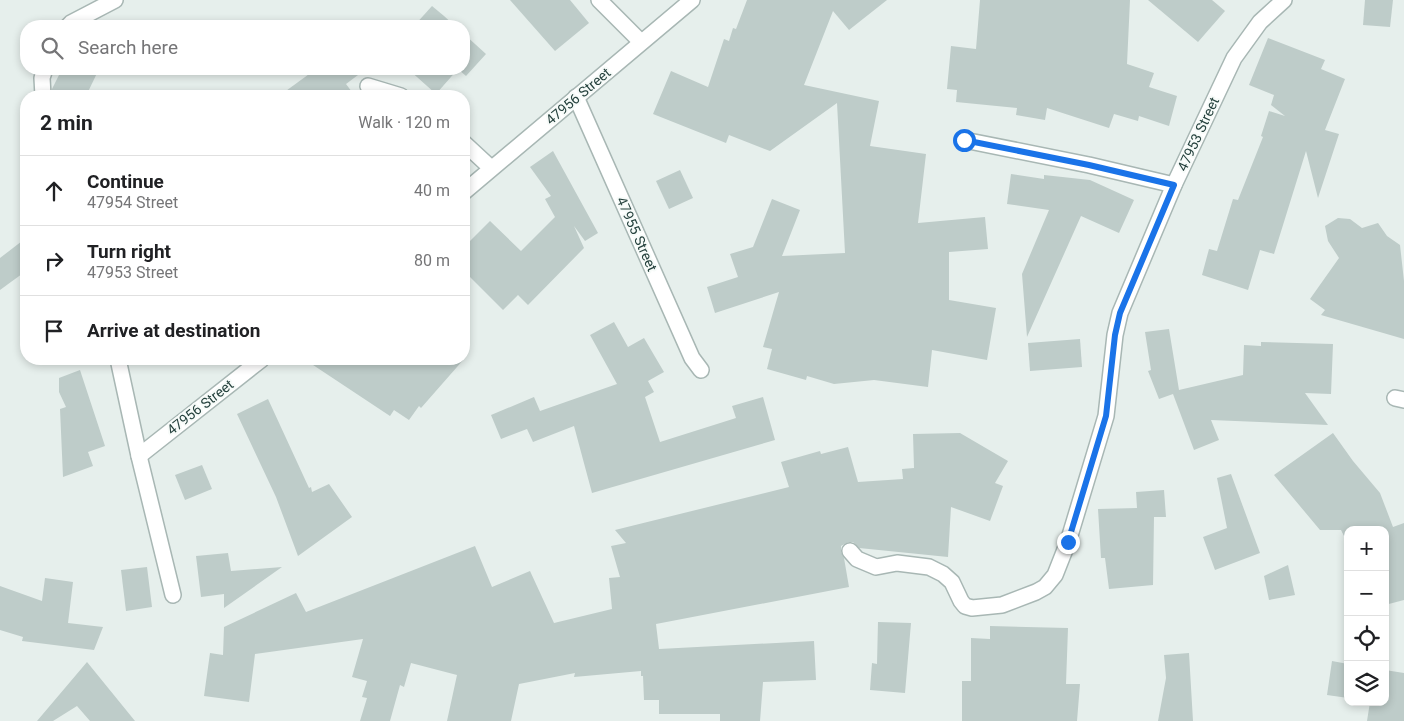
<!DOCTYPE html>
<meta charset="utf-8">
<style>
:root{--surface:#fff;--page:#f2f2f2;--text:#202124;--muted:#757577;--line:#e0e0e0}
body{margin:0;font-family:Roboto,sans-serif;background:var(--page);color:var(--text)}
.controls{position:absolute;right:15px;bottom:15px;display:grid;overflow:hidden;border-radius:10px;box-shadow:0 2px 8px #0003}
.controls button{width:45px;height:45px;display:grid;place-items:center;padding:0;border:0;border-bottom:1px solid var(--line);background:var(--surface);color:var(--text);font:25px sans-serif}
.stop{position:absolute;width:15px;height:15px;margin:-11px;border:4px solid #1a73e8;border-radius:50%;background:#fff}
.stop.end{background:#1a73e8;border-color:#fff;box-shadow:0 1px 5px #0008}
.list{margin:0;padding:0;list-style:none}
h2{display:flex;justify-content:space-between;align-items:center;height:65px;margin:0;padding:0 20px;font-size:21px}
h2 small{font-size:16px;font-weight:400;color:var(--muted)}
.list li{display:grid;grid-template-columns:32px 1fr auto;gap:15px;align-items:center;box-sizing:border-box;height:70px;padding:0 20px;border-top:1px solid var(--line)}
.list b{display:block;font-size:19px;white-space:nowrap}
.list p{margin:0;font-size:16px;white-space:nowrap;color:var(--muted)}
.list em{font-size:16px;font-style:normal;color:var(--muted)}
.icon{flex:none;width:28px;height:28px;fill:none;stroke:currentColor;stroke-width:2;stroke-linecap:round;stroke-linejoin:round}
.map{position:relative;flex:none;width:1404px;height:721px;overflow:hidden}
.search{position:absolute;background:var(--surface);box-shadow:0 2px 8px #0003;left:20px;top:20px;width:450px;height:55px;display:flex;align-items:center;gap:12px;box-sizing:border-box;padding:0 18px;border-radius:20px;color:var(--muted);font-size:19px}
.panel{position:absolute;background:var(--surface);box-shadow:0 2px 8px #0003;left:20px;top:90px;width:450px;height:275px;border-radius:20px}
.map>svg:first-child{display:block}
</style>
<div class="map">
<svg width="1404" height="721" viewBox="0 0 1404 721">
<rect width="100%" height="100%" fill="#e6efec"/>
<g fill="#beccc9">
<path d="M510 0H570L589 23 555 51Z"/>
<path d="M747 0H887L849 30 833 11 804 85 879 101 870 146 926 154 918 223 985 217 988 249 949 252V300L996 308 987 360 932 350 928 387 874 380 834 384 807 376 806 380 767 369 772 349 763 347 779 292 715 313 707 287 738 277 730 254 753 247 772 199 800 210 782 256 845 253 837 103 770 151 729 135 726 143 653 114 671 71 708 87 724 39 729 41 733 28 736 29Z"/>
<path d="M980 0H1130L1127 64 1154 73 1149 87 1177 96 1169 126 1139 116 1138 121 1114 114 1109 128 1047 108 1045 120 1016 115 1017 108 956 102 957 90 947 89 951 46 976 49Z"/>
<path d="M1148 0H1212L1225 11 1198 42Z"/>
<path d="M1365 0H1393L1390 27 1363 25Z"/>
<path d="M432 6 444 16 455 26H414Z"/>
<path d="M464 34 486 54 466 76 458 69 436 94 408 69H464Z"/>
<path d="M1268 38 1325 60 1321 69 1345 79 1325 130 1339 134 1318 198 1306 151 1274 254 1260 250 1248 290 1202 275 1209 249 1217 251 1233 199 1238 200 1263 137 1261 136 1269 111 1285 116 1271 105 1274 95 1249 85Z"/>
<path d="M62 69H99L86 96H52V89Z"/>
<path d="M316 69H366L346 84 355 96H279Z"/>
<path d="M553 151 598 233 585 241 574 226 584 248 528 305 518 295 503 310 464 271V247L490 221 521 251 555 217 545 199 551 196 530 167Z"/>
<path d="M680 170 693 198 669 209 656 181Z"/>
<path d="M1011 174 1044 179V175L1090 180 1134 200 1119 233 1081 216 1027 337 1022 274 1049 210 1007 204Z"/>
<path d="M1338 218 1350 219 1362 228 1378 223 1387 236 1400 245 1404 281V339L1321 315 1325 310 1310 299 1339 258 1328 241 1325 226Z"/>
<path d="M26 238V271L0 290V258Z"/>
<path d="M614 322 628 347 644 338 664 372 648 381 654 392 645 397 660 442 736 418 732 406 763 397 775 440 592 493 574 426 533 442 527 429 501 439 491 415 534 397 540 411 617 384 590 335Z"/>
<path d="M1169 329 1179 390 1243 375 1244 345 1261 346V342L1333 344 1331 394 1305 393 1328 425 1211 420 1219 440 1194 450 1173 394 1159 399 1148 371 1151 370 1145 332Z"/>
<path d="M1080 339 1082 367 1030 371 1028 343Z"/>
<path d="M304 359H464L421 408 419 406 409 420 394 410 390 416Z"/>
<path d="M80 370 105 446 88 452 93 466 63 477 60 409 66 407 59 392V378Z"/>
<path d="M268 399 309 488 311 487 312 492 329 484 352 517 298 556 276 497 237 414Z"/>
<path d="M960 433 1008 461 995 483 1003 486 990 521 951 507 948 557 859 548 853 542H848L841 546V552L844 558 849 587 656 624 659 649 814 641 816 680 763 682 760 721H720V714H659V700H644L643 676H641V671L574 677 575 673 519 684 511 721H447L457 675 411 663 404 687 400 685 390 721H360L367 698 362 697 367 681 352 677 363 639 255 654 249 702 204 696 210 653 223 655 224 627 296 593 306 612 475 546 492 587 530 571 554 623 612 609 609 578 620 577 611 546 626 543 615 530 789 487 781 462 820 451 821 454 848 447 858 482 903 479 902 469 914 468 913 434Z"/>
<path d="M1333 433 1353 461 1380 493 1393 527 1404 523V600L1385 605V530H1348V544L1341 530H1320L1274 475Z"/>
<path d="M202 465 212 489 185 500 175 475Z"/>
<path d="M1231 474 1260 553 1215 570 1203 537 1227 528 1217 478Z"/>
<path d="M1164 490 1166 517H1154L1153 585 1109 589 1105 558H1101L1098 509 1137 508 1136 492Z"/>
<path d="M228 553 231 571 282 567 224 608V594L201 597 196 556Z"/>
<path d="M1288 565 1295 595 1269 600 1264 576Z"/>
<path d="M147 567 152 607 126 611 121 570Z"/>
<path d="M45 578 73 582 68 623 103 627 94 650 22 641 23 637 0 630V586L42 601Z"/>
<path d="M878 622 911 623 905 693 870 690 872 663 877 664Z"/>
<path d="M990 626 1068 628 1066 684H1080L1077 721H962V681H971V638L990 639Z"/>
<path d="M1189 653 1193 721H1158L1166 678 1164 655Z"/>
<path d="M1332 661 1348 664V698L1327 695Z"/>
<path d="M87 662 135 721H90L77 706 53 721H37Z"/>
<path d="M1385 670 1404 673V721H1367L1370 702H1385Z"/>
</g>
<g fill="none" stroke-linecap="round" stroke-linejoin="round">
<defs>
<g id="minor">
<path d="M599 0 641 42"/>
<path d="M68 26 71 23 115 0"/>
<path d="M368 86 401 96"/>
<path d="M43 96 42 78 45 69"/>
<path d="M576 97 692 358 701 370"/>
<path d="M964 140 1089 165 1174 185"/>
<path d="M464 143 491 168"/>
<path d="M464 192 692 0"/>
<path d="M118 359 139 456 173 595"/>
<path d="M1395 398 1404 400"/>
<path d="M139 456 262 359"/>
<path d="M850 551 857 559 876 567 897 563 929 567 943 574 952 582 961 601 965 606 972 608 1002 605 1036 592 1045 587 1055 575 1068 542 1106 416 1115 335 1120 313 1174 185 1234 58 1260 22 1284 0"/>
</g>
</defs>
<use href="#minor" stroke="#a8b7b4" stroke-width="18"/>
<use href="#minor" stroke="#fff" stroke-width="15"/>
</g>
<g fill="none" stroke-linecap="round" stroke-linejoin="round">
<path stroke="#1a73e8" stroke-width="6" d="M964 140 1089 165 1174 185 1120 313 1115 335 1106 416 1068 542"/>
</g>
<g text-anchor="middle" stroke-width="4" stroke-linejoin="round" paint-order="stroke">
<g font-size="14" fill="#25413d" stroke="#f7fbf9">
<text transform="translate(578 96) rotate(-40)" y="5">47956 Street</text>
<text transform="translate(1198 134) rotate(-65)" y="5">47953 Street</text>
<text transform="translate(637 234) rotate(66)" y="5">47955 Street</text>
<text transform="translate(200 407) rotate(-38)" y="5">47956 Street</text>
</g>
</g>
</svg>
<div class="controls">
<button>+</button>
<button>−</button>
<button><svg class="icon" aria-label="locate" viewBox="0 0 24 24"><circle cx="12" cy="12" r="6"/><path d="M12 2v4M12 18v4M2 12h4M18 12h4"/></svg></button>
<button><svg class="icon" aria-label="layers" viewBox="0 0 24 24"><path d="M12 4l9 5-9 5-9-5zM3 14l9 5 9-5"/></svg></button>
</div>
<div class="stop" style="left:964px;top:140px"></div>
<div class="stop end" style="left:1068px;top:542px"></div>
<div class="search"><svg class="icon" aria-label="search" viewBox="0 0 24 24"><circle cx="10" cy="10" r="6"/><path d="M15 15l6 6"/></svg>Search here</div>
<section class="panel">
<h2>2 min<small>Walk · 120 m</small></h2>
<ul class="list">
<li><svg class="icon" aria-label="ahead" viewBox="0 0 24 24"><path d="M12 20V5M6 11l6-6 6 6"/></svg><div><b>Continue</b><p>47954 Street</p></div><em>40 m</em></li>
<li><svg class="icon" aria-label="right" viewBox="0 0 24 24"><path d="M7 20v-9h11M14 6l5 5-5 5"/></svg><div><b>Turn right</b><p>47953 Street</p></div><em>80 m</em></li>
<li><svg class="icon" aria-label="arrive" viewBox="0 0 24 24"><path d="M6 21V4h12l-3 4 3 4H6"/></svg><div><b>Arrive at destination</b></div></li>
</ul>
</section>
</div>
